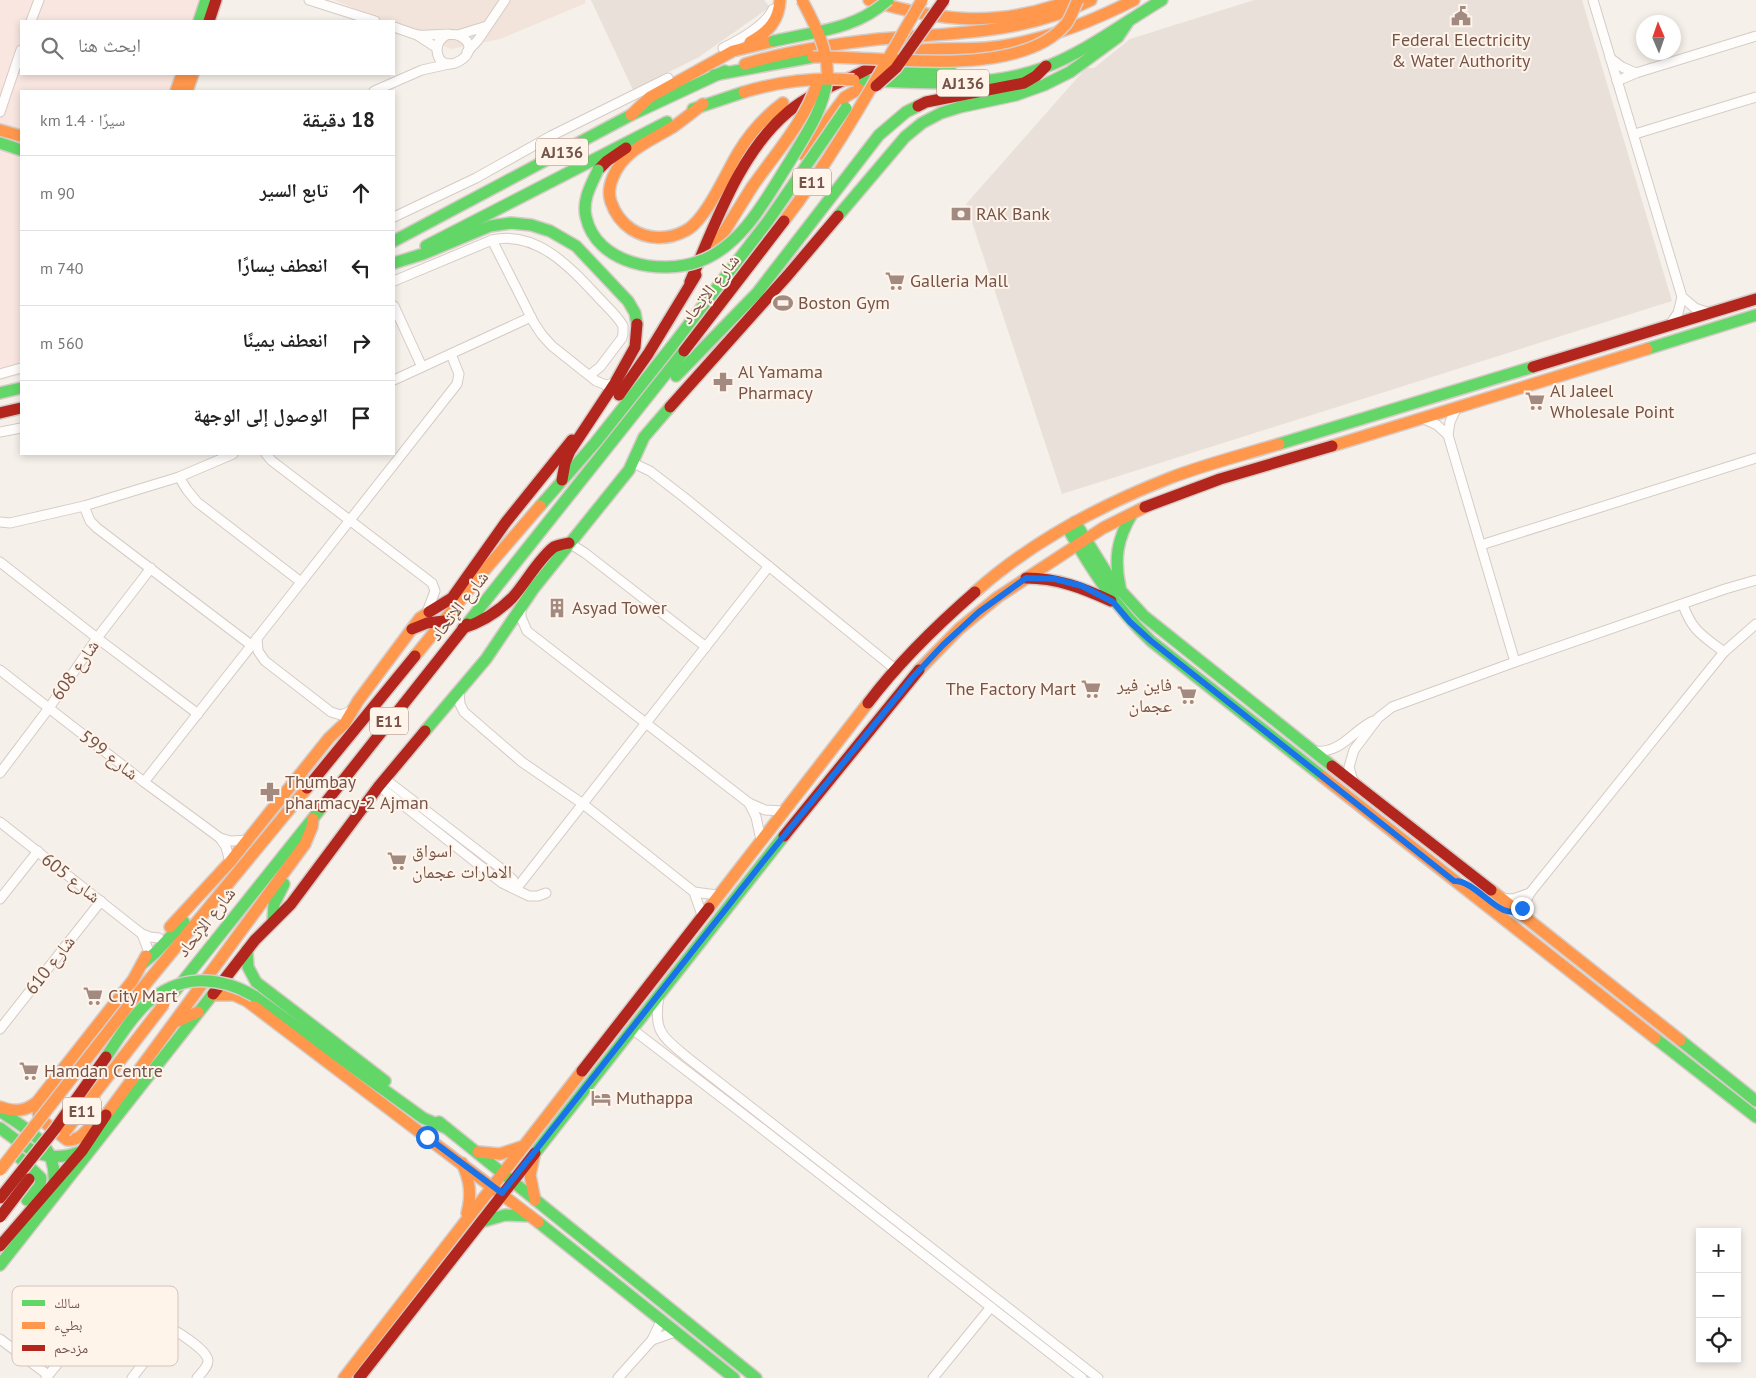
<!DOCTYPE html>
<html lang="ar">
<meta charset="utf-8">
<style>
:root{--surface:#fff;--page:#f2f2f2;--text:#222;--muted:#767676;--line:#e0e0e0}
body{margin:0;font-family:"PT Sans","Noto Naskh Arabic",sans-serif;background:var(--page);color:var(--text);direction:rtl}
.controls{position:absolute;right:15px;bottom:15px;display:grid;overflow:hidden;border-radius:0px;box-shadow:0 2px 8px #0003}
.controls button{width:45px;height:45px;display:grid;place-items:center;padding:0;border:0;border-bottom:1px solid var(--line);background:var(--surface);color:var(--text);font:25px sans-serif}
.compass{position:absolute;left:1636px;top:15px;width:45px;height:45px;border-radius:50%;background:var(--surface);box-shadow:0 2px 8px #0003;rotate:358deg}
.stop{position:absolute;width:15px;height:15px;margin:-11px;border:4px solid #1a73e8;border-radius:50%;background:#fff}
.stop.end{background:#1a73e8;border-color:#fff;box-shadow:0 1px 5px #0008}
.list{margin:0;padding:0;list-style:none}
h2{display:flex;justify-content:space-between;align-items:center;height:65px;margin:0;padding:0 20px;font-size:21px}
h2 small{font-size:16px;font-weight:400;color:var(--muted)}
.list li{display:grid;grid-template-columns:32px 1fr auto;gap:15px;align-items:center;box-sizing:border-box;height:75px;padding:0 20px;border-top:1px solid var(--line)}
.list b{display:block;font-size:19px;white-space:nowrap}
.list em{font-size:16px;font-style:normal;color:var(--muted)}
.icon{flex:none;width:28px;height:28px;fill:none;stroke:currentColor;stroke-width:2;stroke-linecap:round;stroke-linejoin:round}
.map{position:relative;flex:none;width:1756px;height:1378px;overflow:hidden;direction:ltr}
.search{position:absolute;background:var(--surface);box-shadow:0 2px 8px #0003;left:20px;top:20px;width:375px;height:55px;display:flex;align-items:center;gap:12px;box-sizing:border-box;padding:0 18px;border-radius:0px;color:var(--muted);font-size:19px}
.panel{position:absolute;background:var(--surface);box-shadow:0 2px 8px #0003;left:20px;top:90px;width:375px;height:365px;border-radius:0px;direction:rtl}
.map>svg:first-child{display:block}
</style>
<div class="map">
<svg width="1756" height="1378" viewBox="0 0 1756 1378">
<rect width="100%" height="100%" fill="#f6f0ea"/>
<path fill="#f2e4da" d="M334 0H585L586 3 500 39 451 49 394 25V21H385Z"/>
<path fill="#fae6e0" d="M0 0H209L202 21H21V74H185L180 91H21V375L0 380Z"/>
<g fill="#e9e0da">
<path d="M591 0H764L770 7 699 57 633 90Z"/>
<path d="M1254 0H1582L1672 301 1062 494 966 204 1086 68H1094L1130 39Z"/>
</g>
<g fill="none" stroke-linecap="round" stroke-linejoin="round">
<defs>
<g id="street">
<path d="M309 0 375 21"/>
<path d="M1593 0 1682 297 1695 308 1709 313"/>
<path d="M31 21 39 0"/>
<path d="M394 27 417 35 437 48"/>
<path d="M417 35C427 36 453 32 460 36 489 51 439 82 437 50 437 42 442 37 448 34"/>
<path d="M458 35 487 26"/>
<path d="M723 48C739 40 766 25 773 9"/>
<path d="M467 52 478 40 505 0"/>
<path d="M1610 58 1622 67 1636 73"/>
<path d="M1617 81 1636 73 1756 36"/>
<path d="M374 91 422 70 449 64"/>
<path d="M0 112 21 50"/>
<path d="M1635 134 1756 97"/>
<path d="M394 217 476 178 551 136 668 78"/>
<path d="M492 240 534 323 542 335 552 346 596 381 606 385 615 383"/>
<path d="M394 281 492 240C536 230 570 267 597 296 605 305 617 315 623 326V334L622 338 600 367 590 375"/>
<path d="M394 306 422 367"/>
<path d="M1669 326 1678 313 1682 297"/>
<path d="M0 374 21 368"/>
<path d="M394 380 531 317"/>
<path d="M1456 409 1450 422 1448 435 1515 662"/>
<path d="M1424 419 1437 425 1448 435"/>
<path d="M0 432 21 428"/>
<path d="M266 454 272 461 432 583 435 591 427 612"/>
<path d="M633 463 650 471 685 498 895 669"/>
<path d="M179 477 187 490 197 502 301 582"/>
<path d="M84 506 90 521 97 528 251 645"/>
<path d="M0 522 10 523 84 506 179 477 233 454"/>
<path d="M569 543 585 553 706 647"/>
<path d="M1481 545 1756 458"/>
<path d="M0 562 97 638 198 714"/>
<path d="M1683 605C1693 632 1702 635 1724 652"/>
<path d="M521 607V617L527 631 749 803 765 810 783 811"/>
<path d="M257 638 258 651 265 661 331 712 341 715 351 711"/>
<path d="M0 670 144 782 220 838 231 841 248 840"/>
<path d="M459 691 460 704 464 712 522 762 583 804 694 892 702 915"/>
<path d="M1314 751C1341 754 1352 731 1373 721"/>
<path d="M0 773 49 708 97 638 151 568"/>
<path d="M385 779 503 870 513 880 516 889"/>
<path d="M1353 781 1349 767 1354 750 1378 718 1392 707 1515 662 1725 589 1756 580"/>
<path d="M144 782 457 384 459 374 451 354"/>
<path d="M379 786 502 883 529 896H538L546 893"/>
<path d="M749 803 756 817 761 840"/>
<path d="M0 822 142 934 150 937 159 938"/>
<path d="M220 838 226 847 230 862"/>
<path d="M516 889 769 566"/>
<path d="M694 892 717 895"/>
<path d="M1501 898 1513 899 1530 893"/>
<path d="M0 899 38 851"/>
<path d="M1517 912 1522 909 1530 893 1724 652 1756 624"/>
<path d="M142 934 149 952"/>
<path d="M659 996C653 1032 662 1036 688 1058L1098 1378"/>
<path d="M0 1029 101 901"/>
<path d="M632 1029 743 1114 1082 1378"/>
<path d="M165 1326C174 1329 208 1350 208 1361 208 1367 201 1373 197 1378"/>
<path d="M0 1339 48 1375"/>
<path d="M652 1340 675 1332"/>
<path d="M46 1378 110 1299 121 1293C132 1293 160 1316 165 1326L163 1338 132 1378"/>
<path d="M618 1378 652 1340 661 1321"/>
<path d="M933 1378 991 1307"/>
</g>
<g id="fast">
<path d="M199 21 206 0"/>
<path d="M883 73 951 72"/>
<path d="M714 75 813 57"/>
<path d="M854 80C916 82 983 90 1043 68 1086 52 1123 23 1162 0"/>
<path d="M693 109 744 92"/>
<path d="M0 143 21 150"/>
<path d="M838 216 905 137 922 123 941 113 960 107 1016 95 1044 85 1070 72 1118 37 1128 22"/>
<path d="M394 241 631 115 725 71"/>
<path d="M426 246 667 122"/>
<path d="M394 263 423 254 490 226 511 223 531 225 550 231 576 246 628 301 635 313 637 324"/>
<path d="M1647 349 1756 315"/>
<path d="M676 376 757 293 879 135 906 112 918 106"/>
<path d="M0 393 21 388"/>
<path d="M1279 444 1533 367"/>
<path d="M540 506 595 443 672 346"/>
<path d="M1075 522 1111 580 1144 616 1332 766"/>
<path d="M1067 527C1091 569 1116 608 1151 641L1323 777"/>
<path d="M1120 587C1114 559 1117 539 1132 514"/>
<path d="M467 624 684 351"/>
<path d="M425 731 486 659 534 588 629 470 644 437 670 407"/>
<path d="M273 921 274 904 284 884"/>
<path d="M247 950 248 967 256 982 385 1081"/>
<path d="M142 964 156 952 184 922"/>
<path d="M175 991 322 807"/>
<path d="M254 996 423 1118 446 1128"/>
<path d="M1655 1038 1756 1117"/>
<path d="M1680 1040 1756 1101"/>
<path d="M0 1111C30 1132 57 1143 54 1184"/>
<path d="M439 1122 756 1378"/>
<path d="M0 1128C29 1149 45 1166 82 1151"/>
<path d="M535 1153 784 836"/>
<path d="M20 1158 41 1178 40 1185 27 1200"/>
<path d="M481 1222 505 1215 530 1216"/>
<path d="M538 1222 734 1378"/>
<path d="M0 1265 213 994"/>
</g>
<g id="slow">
<path d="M869 0C941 22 1000 28 1071 0"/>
<path d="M750 42C768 32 779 21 780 0"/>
<path d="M909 52C935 47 960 50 986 48 1038 43 1087 24 1134 0"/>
<path d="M745 64C789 51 834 44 879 39 953 33 1024 34 1091 0"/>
<path d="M176 91 182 74"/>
<path d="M187 91 193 74"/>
<path d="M703 104C693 112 683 120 673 127 650 141 624 150 613 177 610 184 608 194 611 202 615 214 621 222 631 229 648 240 668 240 685 231 705 222 726 173 738 153 750 133 764 117 783 103"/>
<path d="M631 115 650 97 733 51 774 41"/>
<path d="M0 130 21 136"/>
<path d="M802 154 845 97 859 89"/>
<path d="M714 248 752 187"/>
<path d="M1332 446 1647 349"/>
<path d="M975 592C1031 542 1101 505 1170 478 1206 464 1243 455 1279 444"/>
<path d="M415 656 484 571 540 506"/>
<path d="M919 670 959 629 998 597 1103 528 1145 507"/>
<path d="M1323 777 1655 1038"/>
<path d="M1491 890 1680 1040"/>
<path d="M709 908 868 703"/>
<path d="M170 927 230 862 329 738 345 723 358 701 420 618 429 612"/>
<path d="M139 992 307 788"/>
<path d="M213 995H234L247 1001 538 1222"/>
<path d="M178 1021 198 1012"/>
<path d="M55 1081 52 1093 38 1112 40 1119 67 1140C79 1141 84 1133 92 1125"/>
<path d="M0 1107C14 1112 25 1112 37 1102L133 980 146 956"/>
<path d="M106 1115 305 844 312 827 313 819"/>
<path d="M478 1152 500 1154 521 1147"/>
<path d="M534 1156 530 1175 535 1200"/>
<path d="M462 1163C470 1180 472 1195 467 1213"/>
<path d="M344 1378 582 1071"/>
</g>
<g id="jam">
<path d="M209 21 216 0"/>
<path d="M918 106 926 102 1024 83 1036 76 1046 66"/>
<path d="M598 170 607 161 626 148"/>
<path d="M690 282C715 225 739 153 788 112 807 96 831 86 854 76 872 67 890 57 909 52"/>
<path d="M1533 367 1756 299"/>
<path d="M619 395 648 354 696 275"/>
<path d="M670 407 788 275 838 216"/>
<path d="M0 413 21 408"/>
<path d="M562 480 565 463 570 451 615 383 635 347 637 324"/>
<path d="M1145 507 1220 479 1332 446"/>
<path d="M1026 578C1057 578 1083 588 1111 601"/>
<path d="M429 612 452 598 506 522 572 440"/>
<path d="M463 628C482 622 498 612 512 598 525 584 539 558 554 547 558 545 564 544 569 543"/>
<path d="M412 629 427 623 444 621"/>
<path d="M868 703C899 662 936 626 975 592"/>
<path d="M1332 766 1491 890"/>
<path d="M307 788 415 656"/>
<path d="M322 807 467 624"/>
<path d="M784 836 919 670"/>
<path d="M213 994 255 940 291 904 379 786 425 731"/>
<path d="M582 1071 709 908"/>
<path d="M0 1246 82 1151 106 1115"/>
<path d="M359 1378 535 1153"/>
</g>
</defs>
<use href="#street" stroke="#d5cbc6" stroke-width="11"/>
<use href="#fast" stroke="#d6cbc6" stroke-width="14"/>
<use href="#slow" stroke="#d6cbc6" stroke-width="14"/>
<use href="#jam" stroke="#d6cbc6" stroke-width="14"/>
<use href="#street" stroke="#fefdfc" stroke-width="9"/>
<use href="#fast" stroke="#63d668" stroke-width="11"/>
<use href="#slow" stroke="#ff974d" stroke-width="11"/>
<use href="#jam" stroke="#b3261e" stroke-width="11"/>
<defs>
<g id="fast-bridge">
<path d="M774 41C816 31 855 30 888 0"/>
<path d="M598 170C591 185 582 200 586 217 596 264 661 276 700 261 743 245 767 197 790 161 806 134 823 111 827 79"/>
<path d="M672 346 768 221 846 108"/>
<path d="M106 1057C118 1039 130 1019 146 1004 178 974 218 975 254 996"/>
</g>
<g id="slow-bridge">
<path d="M802 0C814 23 830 52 827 79"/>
<path d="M813 57C881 55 1018 81 1066 24 1071 18 1074 7 1078 0"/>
<path d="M744 92C781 81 816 77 854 80"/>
<path d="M752 187C775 154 804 122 817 84"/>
<path d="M784 221C837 152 878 75 922 0"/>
<path d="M65 1132 164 1004"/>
<path d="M0 1170 139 992"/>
</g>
<g id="jam-bridge">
<path d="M876 86 896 68 944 0"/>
<path d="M684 351 784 221"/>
<path d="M0 1198 55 1129 106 1057"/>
<path d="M0 1217 29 1179"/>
</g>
</defs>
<use href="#fast-bridge" stroke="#d8cdc9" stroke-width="14" stroke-linecap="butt"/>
<use href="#slow-bridge" stroke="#d8cdc9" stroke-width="14" stroke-linecap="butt"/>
<use href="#jam-bridge" stroke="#d8cdc9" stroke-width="14" stroke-linecap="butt"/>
<use href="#fast-bridge" stroke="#63d668" stroke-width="11"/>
<use href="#slow-bridge" stroke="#ff974d" stroke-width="11"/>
<use href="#jam-bridge" stroke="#b3261e" stroke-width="11"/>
</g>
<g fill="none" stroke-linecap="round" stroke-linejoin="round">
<path stroke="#1a73e8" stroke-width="6" d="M427 1137 502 1193 762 863 913 677 943 645 979 612 1026 578 1055 579 1082 586 1113 602 1130 622 1151 641 1454 881C1478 880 1501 925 1522 908"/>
</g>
<defs>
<symbol id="civic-bare" viewBox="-9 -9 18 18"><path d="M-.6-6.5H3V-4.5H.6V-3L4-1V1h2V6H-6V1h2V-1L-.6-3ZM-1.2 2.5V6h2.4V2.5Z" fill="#a28a81" stroke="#fff4ea" stroke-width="2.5" paint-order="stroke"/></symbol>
<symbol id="bank-bare" viewBox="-9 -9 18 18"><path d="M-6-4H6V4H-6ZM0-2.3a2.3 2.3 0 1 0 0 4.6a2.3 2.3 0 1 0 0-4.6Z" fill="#a28a81" stroke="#fff4ea" stroke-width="2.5" paint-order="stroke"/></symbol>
<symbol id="supermarket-bare" viewBox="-9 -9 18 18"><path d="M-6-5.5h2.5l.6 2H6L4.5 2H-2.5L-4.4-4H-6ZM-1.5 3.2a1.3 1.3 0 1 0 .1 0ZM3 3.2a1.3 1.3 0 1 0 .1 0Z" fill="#a28a81" stroke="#fff4ea" stroke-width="2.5" paint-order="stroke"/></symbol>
<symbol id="stadium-bare" viewBox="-9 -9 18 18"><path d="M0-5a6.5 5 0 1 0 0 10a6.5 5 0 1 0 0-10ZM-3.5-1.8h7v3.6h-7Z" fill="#a28a81" stroke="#fff4ea" stroke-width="2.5" paint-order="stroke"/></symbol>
<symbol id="pharmacy-bare" viewBox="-9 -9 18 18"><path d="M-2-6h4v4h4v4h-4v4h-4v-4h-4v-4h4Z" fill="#a28a81" stroke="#fff4ea" stroke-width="2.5" paint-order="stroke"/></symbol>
<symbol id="building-bare" viewBox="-9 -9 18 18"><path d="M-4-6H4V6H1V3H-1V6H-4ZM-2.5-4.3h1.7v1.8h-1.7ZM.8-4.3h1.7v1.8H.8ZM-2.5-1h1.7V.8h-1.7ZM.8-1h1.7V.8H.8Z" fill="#a28a81" stroke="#fff4ea" stroke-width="2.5" paint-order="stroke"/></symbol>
<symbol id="hotel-bare" viewBox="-9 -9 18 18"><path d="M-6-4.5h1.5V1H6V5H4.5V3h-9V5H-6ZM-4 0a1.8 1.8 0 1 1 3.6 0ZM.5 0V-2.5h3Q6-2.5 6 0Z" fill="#a28a81" stroke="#fff4ea" stroke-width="2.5" paint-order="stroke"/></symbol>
</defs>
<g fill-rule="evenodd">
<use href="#civic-bare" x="1447" y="2" width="28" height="28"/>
<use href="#bank-bare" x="947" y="200" width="28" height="28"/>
<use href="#supermarket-bare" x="881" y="267" width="28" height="28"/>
<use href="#stadium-bare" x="769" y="289" width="28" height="28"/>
<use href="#pharmacy-bare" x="709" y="368" width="28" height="28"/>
<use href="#supermarket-bare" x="1521" y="387" width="28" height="28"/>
<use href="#building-bare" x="543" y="594" width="28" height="28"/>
<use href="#supermarket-bare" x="1077" y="675" width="28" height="28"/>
<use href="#supermarket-bare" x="1173" y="681" width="28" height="28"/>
<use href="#pharmacy-bare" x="256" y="778" width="28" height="28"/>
<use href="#supermarket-bare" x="383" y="847" width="28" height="28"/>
<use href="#supermarket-bare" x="79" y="982" width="28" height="28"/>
<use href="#supermarket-bare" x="15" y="1057" width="28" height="28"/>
<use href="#hotel-bare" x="587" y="1084" width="28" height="28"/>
</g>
<g text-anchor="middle" stroke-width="4" stroke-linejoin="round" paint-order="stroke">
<g fill="#fff4ea" stroke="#9e8379" stroke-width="1">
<rect x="937" y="69.5" width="52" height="27" rx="4"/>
<rect x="536" y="138.5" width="52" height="27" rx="4"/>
<rect x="793" y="168.5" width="38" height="27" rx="4"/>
<rect x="370" y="707.5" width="38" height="27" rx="4"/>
<rect x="63" y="1097.5" width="38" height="27" rx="4"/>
</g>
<g font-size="16" font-weight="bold" fill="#755349">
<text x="963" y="89">AJ136</text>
<text x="562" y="158">AJ136</text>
<text x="812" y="188">E11</text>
<text x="389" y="727">E11</text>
<text x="82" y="1117">E11</text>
</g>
<g font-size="18" fill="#755349" stroke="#fff4ea" text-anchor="start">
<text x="1461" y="46" text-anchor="middle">Federal Electricity<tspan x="1461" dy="21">&amp; Water Authority</tspan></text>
<text x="976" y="220">RAK Bank</text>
<text x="910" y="287">Galleria Mall</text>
<text x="798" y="309">Boston Gym</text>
<text x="738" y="378">Al Yamama<tspan x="738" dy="21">Pharmacy</tspan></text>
<text x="1550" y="397">Al Jaleel<tspan x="1550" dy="21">Wholesale Point</tspan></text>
<text x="572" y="614">Asyad Tower</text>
<text x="1172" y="691" text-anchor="end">فاين فير<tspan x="1172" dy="21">عجمان</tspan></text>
<text x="1076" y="695" text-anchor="end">The Factory Mart</text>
<text x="285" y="788">Thumbay<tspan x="285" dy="21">pharmacy-2 Ajman</tspan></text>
<text x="412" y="857">اسواق<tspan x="412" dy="21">الامارات عجمان</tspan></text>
<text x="108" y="1002">City Mart</text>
<text x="44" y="1077">Hamdan Centre</text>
<text x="616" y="1104">Muthappa</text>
</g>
<g font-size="18" fill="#755349" stroke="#fff4ea">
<text transform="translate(710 289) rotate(-52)" y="6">شارع الإتحاد</text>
<text transform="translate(459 606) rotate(-52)" y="6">شارع الإتحاد</text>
<text transform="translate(75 670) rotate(-55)" y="6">شارع 608</text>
<text transform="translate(109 755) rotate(38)" y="6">شارع 599</text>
<text transform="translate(71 878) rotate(38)" y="6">شارع 605</text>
<text transform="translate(206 922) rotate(-52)" y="6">شارع الإتحاد</text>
<text transform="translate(50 965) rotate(-52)" y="6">شارع 610</text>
</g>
</g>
<rect x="12" y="1286" width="166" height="80" rx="8" fill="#fff4ea" stroke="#d6c4ba" stroke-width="1"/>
<rect x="22" y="1300" width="23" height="6" fill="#63d668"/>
<rect x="22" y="1322" width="23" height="7" fill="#ff974d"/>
<rect x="22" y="1345" width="23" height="6" fill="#b3261e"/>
<g font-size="14" fill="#755349">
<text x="54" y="1308">سالك</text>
<text x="54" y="1330">بطيء</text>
<text x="54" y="1353">مزدحم</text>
</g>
</svg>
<div class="controls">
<button>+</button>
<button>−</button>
<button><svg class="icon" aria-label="locate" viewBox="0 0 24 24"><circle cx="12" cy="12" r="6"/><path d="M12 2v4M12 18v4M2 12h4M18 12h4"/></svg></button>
</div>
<svg class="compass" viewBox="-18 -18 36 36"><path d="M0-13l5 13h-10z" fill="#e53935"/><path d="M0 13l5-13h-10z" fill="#767676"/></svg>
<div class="stop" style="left:427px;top:1137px"></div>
<div class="stop end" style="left:1522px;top:908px"></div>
<div class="search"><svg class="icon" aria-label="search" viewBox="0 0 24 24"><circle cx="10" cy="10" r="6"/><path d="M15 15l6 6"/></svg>ابحث هنا</div>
<section class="panel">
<h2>18 دقيقة<small>سيرًا · 1.4 km</small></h2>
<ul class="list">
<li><svg class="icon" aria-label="ahead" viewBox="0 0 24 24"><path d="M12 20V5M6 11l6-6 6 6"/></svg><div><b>تابع السير</b></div><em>90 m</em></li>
<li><svg class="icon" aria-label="left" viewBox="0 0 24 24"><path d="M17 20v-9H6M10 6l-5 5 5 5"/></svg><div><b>انعطف يسارًا</b></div><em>740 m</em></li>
<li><svg class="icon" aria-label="right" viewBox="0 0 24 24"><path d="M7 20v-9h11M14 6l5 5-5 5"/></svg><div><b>انعطف يمينًا</b></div><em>560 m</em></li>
<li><svg class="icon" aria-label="arrive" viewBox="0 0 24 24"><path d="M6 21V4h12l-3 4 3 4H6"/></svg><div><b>الوصول إلى الوجهة</b></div></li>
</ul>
</section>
</div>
